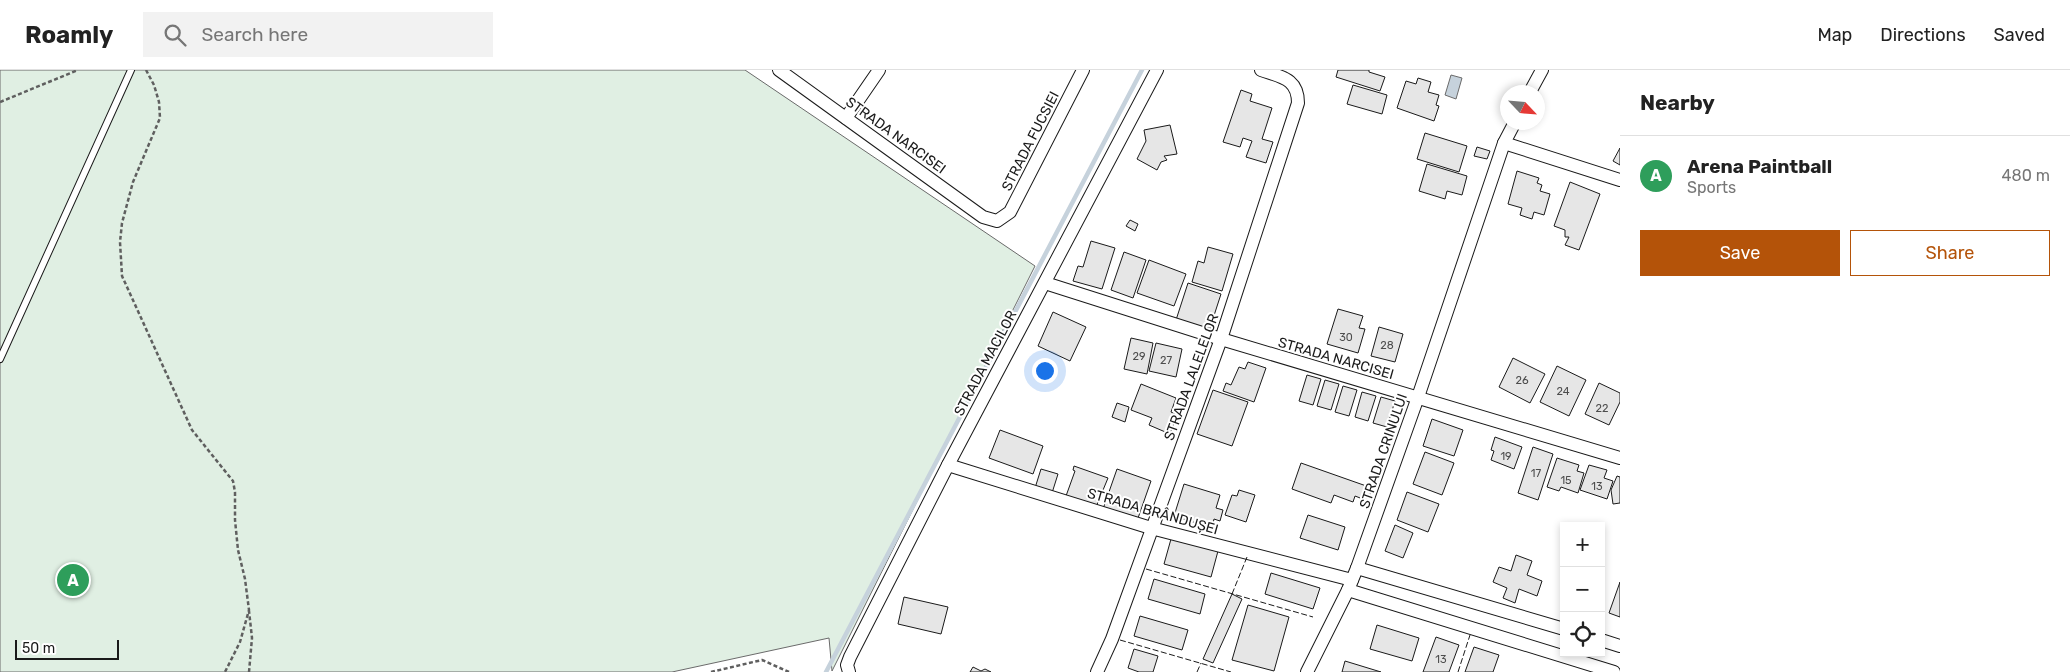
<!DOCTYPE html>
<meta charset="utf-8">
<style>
:root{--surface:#fff;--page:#f2f2f2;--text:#222;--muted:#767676;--line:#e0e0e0;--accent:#b45309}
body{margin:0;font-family:Rubik,sans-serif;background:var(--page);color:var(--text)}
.controls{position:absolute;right:15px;bottom:15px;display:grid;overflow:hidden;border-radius:0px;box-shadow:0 2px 8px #0003}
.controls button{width:45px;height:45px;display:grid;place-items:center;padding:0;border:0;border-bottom:1px solid var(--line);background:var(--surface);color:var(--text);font:25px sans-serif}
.compass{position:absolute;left:1500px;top:15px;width:45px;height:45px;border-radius:50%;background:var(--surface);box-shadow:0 2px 8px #0003;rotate:116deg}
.scale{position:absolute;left:15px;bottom:12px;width:104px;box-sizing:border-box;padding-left:5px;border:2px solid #1a1a1a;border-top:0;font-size:14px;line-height:18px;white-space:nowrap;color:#1a1a1a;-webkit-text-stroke:4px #fff;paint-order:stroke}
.you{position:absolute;left:1044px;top:300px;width:18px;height:18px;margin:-12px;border:4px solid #fff;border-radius:50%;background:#1a73e8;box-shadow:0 0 0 8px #1a73e833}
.badge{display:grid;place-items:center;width:32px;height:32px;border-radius:50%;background:var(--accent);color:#fff;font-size:16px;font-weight:700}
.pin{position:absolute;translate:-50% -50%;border:2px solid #fff;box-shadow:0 1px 5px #0006}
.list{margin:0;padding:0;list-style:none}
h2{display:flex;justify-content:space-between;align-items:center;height:65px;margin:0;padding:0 20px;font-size:21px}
h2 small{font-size:16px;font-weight:400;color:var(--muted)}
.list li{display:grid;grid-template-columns:32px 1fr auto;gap:15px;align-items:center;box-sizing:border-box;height:80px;padding:0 20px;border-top:1px solid var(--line)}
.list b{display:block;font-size:19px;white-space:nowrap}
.list p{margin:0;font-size:16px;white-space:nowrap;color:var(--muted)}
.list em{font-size:16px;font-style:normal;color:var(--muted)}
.actions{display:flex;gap:10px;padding:15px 20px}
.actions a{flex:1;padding:11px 0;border:1px solid var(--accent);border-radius:0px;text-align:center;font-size:18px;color:var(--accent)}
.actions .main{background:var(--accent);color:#fff}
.icon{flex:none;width:28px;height:28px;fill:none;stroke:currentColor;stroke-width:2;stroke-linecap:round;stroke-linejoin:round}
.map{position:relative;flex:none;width:1620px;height:602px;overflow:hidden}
header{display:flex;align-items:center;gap:30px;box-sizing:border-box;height:70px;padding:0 25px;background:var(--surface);border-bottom:1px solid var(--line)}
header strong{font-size:24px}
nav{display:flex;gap:28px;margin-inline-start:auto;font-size:18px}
.search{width:350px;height:45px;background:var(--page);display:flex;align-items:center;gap:12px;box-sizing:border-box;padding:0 18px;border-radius:0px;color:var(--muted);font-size:19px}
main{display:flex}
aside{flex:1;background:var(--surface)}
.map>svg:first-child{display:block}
</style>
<header>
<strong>Roamly</strong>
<div class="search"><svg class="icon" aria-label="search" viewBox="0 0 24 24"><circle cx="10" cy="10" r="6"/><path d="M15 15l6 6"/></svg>Search here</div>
<nav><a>Map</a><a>Directions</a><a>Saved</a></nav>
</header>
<main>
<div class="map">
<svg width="1620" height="602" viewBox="0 0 1620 602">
<rect width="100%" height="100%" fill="#fff"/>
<path fill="#e0efe3" stroke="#6a6a6a" d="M0 0H745L1035 196 832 601 829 568 672 602H0Z"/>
<path fill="#c6d2dc" stroke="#6a6a6a" d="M1451 5 1462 8 1456 29 1445 25Z"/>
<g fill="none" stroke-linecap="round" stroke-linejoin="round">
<path stroke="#c6d2dc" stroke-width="4.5" d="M826 602 1142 0"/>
</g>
<g fill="#e6e6e6" stroke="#1a1a1a">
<path d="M1338 0H1369V2L1385 7 1380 21 1336 7Z"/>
<path d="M1418 8 1431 12 1428 22 1439 25 1436 35 1439 36 1434 51 1397 38 1406 11 1416 14Z"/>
<path d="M1353 15 1387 25 1382 44 1347 34Z"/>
<path d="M1241 20 1252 24 1250 31 1272 38 1262 69 1273 72 1266 93 1246 87 1252 71 1243 68 1240 77 1223 72Z"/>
<path d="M1170 55 1177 84 1164 86 1167 90 1161 92 1157 100 1137 89 1146 71 1144 60Z"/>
<path d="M1425 63 1467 76 1459 102 1417 89Z"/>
<path d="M1477 77 1490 81 1487 89 1474 86Z"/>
<path d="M1620 78V95L1613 91Z"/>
<path d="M1427 94 1467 106 1462 125 1447 121 1445 129 1419 121Z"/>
<path d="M1517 101 1539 108 1537 113 1542 115 1540 121 1550 124 1544 145 1534 142 1532 149 1520 145 1522 138 1508 134Z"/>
<path d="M1570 112 1600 124 1579 180 1565 175 1569 167H1565V160L1554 156Z"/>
<path d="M1130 150 1138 154 1135 161 1126 156Z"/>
<path d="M1091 171 1115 178 1102 219 1073 211 1078 196 1083 197Z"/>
<path d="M1208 177 1233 184 1222 221 1192 212 1198 191 1204 193Z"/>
<path d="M1124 182 1146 190 1133 228 1111 220Z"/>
<path d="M1149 190 1186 204 1174 236 1137 223Z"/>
<path d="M1188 213 1221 224 1209 261 1176 250Z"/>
<path d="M1338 239 1363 246 1359 258 1365 259 1358 283 1327 274Z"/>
<path d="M1053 242 1086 257 1070 291 1038 276Z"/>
<path d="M1379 257 1403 264 1395 292 1371 286Z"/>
<path d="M1131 268 1153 273 1147 304 1124 299Z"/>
<path d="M1156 273 1182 279 1176 307 1149 301Z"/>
<path d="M1513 288 1545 304 1530 333 1499 317Z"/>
<path d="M1248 292 1266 298 1254 332 1223 321 1226 313 1231 315 1239 297 1245 299Z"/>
<path d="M1557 296 1586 310 1569 346 1540 332Z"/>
<path d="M1307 305 1321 309 1313 335 1299 331Z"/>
<path d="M1325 310 1339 314 1331 340 1317 336Z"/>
<path d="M1599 313 1620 323V332L1609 355 1585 344Z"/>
<path d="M1141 314 1176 328 1171 342 1177 345 1170 364 1149 355 1152 348 1131 340Z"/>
<path d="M1343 316 1357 320 1349 346 1335 342Z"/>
<path d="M1213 320 1248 332 1232 376 1197 364Z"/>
<path d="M1362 322 1376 326 1368 351 1355 347Z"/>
<path d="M1381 327 1395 331 1387 357 1373 353Z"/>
<path d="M1117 333 1129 337 1125 352 1112 347Z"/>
<path d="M1432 349 1463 360 1454 386 1423 376Z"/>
<path d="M1000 360 1043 376 1033 404 989 388Z"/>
<path d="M1495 367 1522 377 1514 399 1491 390 1494 381 1491 380Z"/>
<path d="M1533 377 1553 384 1538 430 1518 423Z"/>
<path d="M1425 382 1454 393 1442 425 1413 414Z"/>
<path d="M1557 388 1579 395 1577 401 1584 403 1578 423 1561 417 1559 421 1547 417Z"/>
<path d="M1301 393 1372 418 1368 431 1355 426 1353 432 1334 425 1331 433 1292 419Z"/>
<path d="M1589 395 1607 400 1604 408 1613 411 1607 429 1580 420Z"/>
<path d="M1074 396 1108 408 1096 437 1066 426 1075 401 1073 400Z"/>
<path d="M1041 399 1058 404 1052 423 1035 418Z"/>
<path d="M1117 399 1151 411 1137 451 1103 439Z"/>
<path d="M1617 406 1620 407V433L1613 434 1611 420Z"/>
<path d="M1184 414 1220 425 1216 438 1223 440 1220 451 1214 449 1212 458 1174 446Z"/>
<path d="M1239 420 1255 425 1246 452 1225 445 1232 425 1237 426Z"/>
<path d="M1407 422 1439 434 1428 462 1397 450Z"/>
<path d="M1308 445 1345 457 1338 480 1300 468Z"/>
<path d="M1395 455 1413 463 1403 488 1385 481Z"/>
<path d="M1171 469 1218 481 1211 507 1164 494Z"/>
<path d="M1516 485 1532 491 1527 505 1542 511 1537 526 1519 519 1515 533 1503 528 1507 518 1493 512 1499 497 1511 501Z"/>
<path d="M1271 503 1320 518 1313 539 1265 524Z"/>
<path d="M1154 509 1205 524 1200 544 1148 529Z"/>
<path d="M1620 512V547L1609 543Z"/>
<path d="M1232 524 1242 529 1213 593 1203 589Z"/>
<path d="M904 527 948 537 941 564 898 554Z"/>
<path d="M1248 535 1289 547 1274 601 1232 590Z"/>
<path d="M1140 546 1188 560 1182 580 1134 566Z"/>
<path d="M1377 555 1419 568 1412 591 1370 579Z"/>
<path d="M1436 567 1459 575 1449 602H1423Z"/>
<path d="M1474 577 1499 585 1493 602H1465Z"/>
<path d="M1134 579 1158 586 1153 602H1139L1128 598Z"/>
<path d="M1345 591 1381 602H1342Z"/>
<path d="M973 597 981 601 985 599 991 602H970Z"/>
</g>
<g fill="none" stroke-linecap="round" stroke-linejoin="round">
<defs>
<path id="lane" d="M0 289 131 0"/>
<g id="street">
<path d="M779 0 983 147 997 151 1010 142 1083 0"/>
<path d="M1530 22 1542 0"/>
<path d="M846 48 879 0"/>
<path d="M1504 73 1620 110"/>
<path d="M1045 213 1221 269 1620 388"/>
<path d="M948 395 1151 458 1352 510"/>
<path d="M1357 498 1564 559"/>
<path d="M1348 520 1614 602"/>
<path d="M1601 570 1620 576"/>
<path d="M849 602 847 595 850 587 948 395 1157 0"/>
<path d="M1097 602 1112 569 1221 269 1298 33C1298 8 1281 7 1261 0"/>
<path d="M1307 602 1348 520 1357 498 1418 327 1504 73 1515 52"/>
</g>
</defs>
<use href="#lane" stroke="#1a1a1a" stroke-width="8"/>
<use href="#street" stroke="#1a1a1a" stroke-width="14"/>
<g stroke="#5f5f5f" stroke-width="2.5" stroke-dasharray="4 2.5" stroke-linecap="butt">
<path d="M146 0 154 15 159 32 160 48 133 112 122 153 120 172 122 206 192 360 233 411 235 422V450L238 480 245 509 249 540 240 572 225 602"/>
<path d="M0 32 78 0"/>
<path d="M249 602 252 568 249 541"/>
<path d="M711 602 762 590 789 602"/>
</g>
<use href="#lane" stroke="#fff" stroke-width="6"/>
<use href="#street" stroke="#fff" stroke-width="12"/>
<g stroke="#1a1a1a" stroke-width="1" stroke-dasharray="6 2.5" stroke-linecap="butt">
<path d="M1146 499 1313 547"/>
<path d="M1232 524 1247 487"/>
<path d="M1120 570 1231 602"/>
<path d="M1197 602 1201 593"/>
<path d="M1458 602 1470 565"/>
</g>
</g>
<g text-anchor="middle" stroke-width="4" stroke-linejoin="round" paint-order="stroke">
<g font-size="11" fill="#4d4d4d">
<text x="1346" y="271">30</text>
<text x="1387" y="279">28</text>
<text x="1139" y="290">29</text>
<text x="1166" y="294">27</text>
<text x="1522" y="314">26</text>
<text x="1563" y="325">24</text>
<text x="1602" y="342">22</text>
<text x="1506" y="390">19</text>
<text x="1536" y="407">17</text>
<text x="1566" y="414">15</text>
<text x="1597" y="420">13</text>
<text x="1441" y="593">13</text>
</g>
<g font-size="14" fill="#1a1a1a" stroke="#fff">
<text transform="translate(896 65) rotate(36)" y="5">STRADA NARCISEI</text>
<text transform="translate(1030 71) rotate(-63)" y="5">STRADA FUCSIEI</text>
<text transform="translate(1336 288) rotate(16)" y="5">STRADA NARCISEI</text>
<text transform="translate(985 293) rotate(-62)" y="5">STRADA MACILOR</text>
<text transform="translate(1191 307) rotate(-70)" y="5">STRADA LALELELOR</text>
<text transform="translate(1383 381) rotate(-71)" y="5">STRADA CRINULUI</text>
<text transform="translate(1153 441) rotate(16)" y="5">STRADA BRÂNDUȘEI</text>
</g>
</g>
</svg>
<div class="controls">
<button>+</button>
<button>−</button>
<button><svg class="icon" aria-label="locate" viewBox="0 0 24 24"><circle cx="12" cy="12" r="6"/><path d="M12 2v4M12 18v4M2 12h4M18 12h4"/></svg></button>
</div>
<svg class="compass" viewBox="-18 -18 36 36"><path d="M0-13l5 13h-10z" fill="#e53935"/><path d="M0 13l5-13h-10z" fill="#767676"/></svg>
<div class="scale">50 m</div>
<div class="you"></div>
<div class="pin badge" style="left:73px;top:510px;background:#2e9e5b">A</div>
</div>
<aside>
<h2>Nearby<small></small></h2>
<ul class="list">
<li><span class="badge" style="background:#2e9e5b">A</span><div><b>Arena Paintball</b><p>Sports</p></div><em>480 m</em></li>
</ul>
<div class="actions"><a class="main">Save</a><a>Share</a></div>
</aside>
</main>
